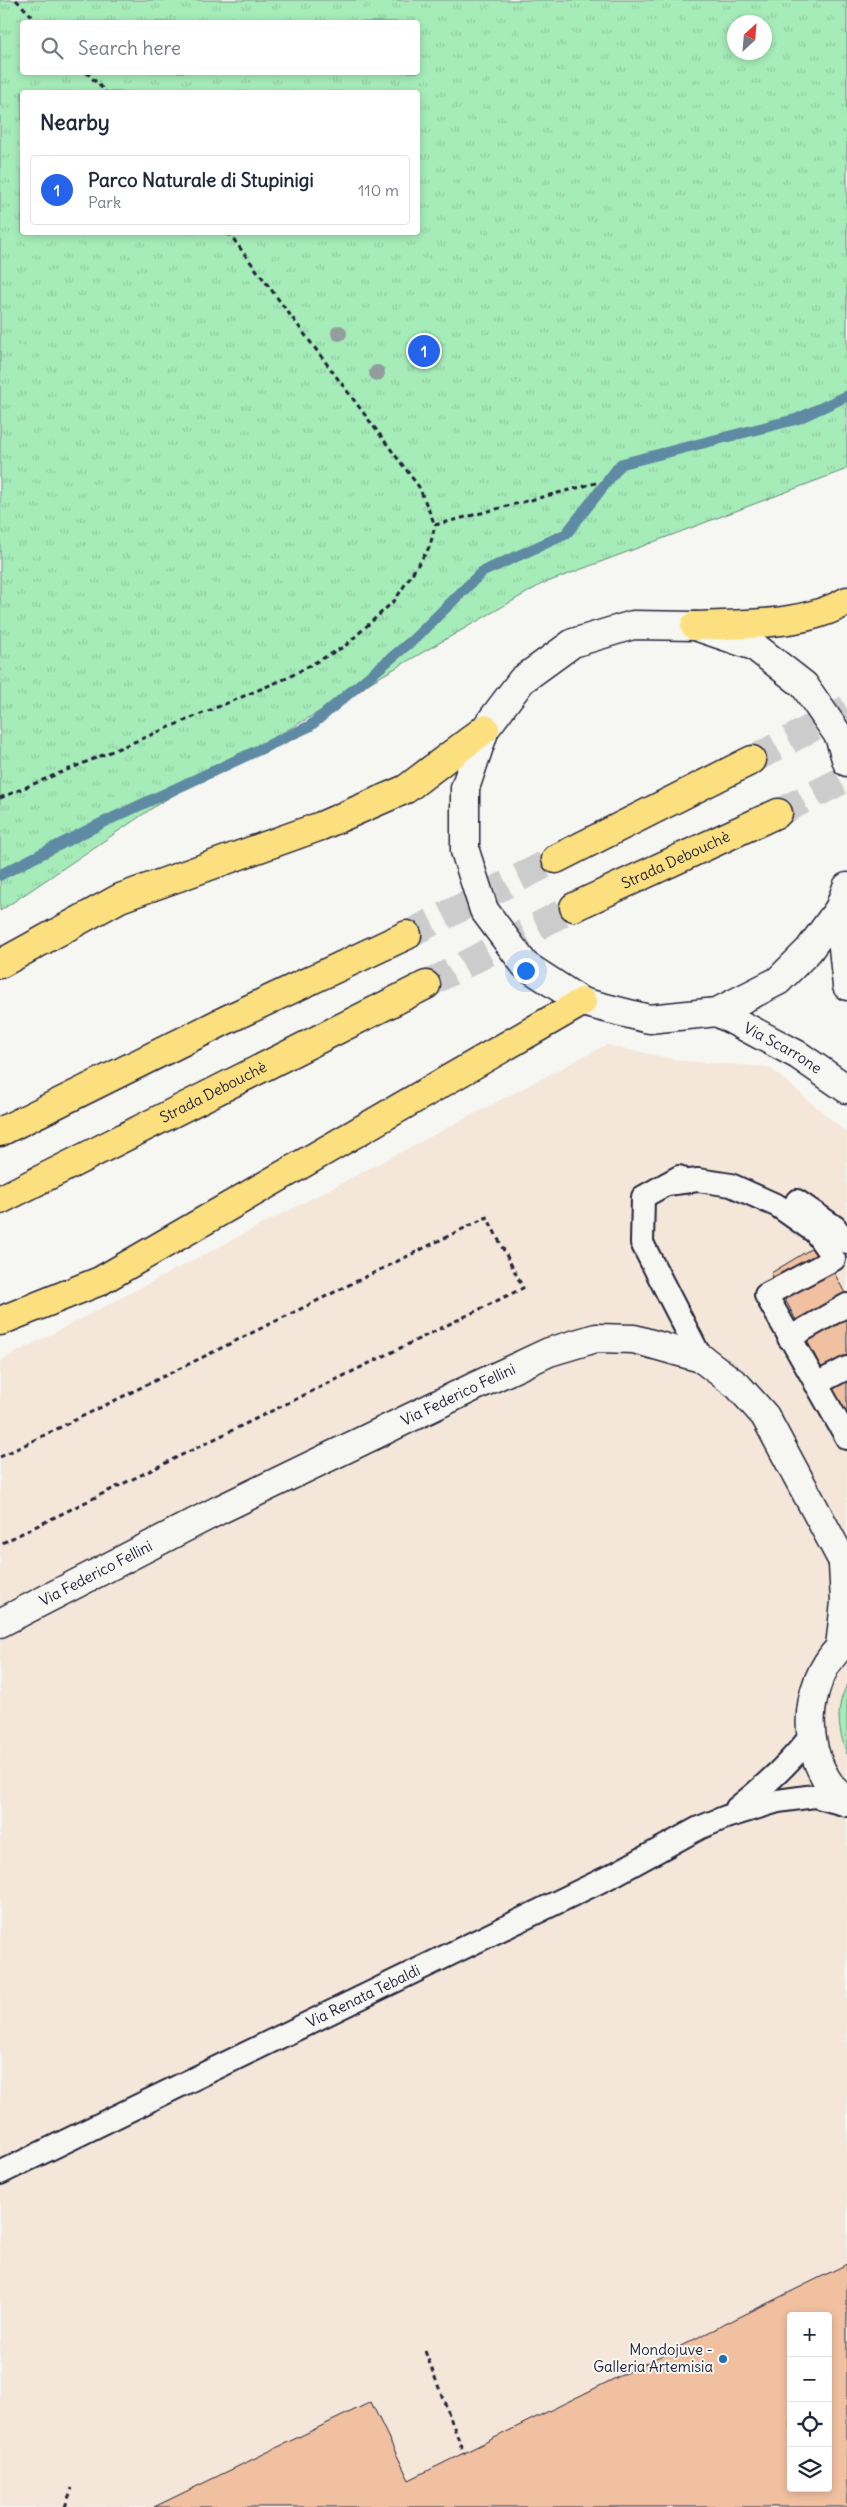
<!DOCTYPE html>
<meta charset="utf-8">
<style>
:root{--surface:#fff;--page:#f6f6f7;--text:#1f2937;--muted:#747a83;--line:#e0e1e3;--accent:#2563eb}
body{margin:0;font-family:Delius,sans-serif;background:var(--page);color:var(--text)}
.controls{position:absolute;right:15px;bottom:15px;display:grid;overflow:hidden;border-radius:5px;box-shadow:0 2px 8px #0003}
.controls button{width:45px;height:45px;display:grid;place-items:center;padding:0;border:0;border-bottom:1px solid var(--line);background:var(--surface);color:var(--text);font:25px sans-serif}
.compass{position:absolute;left:727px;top:15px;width:45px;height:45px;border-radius:50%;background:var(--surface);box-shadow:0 2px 8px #0003;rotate:26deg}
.you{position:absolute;left:525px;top:970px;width:18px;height:18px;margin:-12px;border:4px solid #fff;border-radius:50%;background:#1a73e8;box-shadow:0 0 0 8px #1a73e833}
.badge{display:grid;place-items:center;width:32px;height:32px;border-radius:50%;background:var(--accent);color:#fff;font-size:16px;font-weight:700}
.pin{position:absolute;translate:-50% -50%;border:2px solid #fff;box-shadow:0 1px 5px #0006}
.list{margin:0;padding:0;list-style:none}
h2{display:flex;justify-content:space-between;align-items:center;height:65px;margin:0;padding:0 20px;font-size:21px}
h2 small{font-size:16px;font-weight:400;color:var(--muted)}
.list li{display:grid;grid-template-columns:32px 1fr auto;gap:15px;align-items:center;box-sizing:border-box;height:70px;margin:0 10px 10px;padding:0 10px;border:1px solid var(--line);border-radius:5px}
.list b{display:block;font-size:19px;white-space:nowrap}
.list p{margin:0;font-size:16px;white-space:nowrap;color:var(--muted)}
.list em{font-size:16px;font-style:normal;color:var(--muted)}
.icon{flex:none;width:28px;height:28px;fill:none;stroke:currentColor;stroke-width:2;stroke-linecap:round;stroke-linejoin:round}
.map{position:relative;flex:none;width:847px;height:2507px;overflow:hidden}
.search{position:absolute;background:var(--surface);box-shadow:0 2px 8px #0003;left:20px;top:20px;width:400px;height:55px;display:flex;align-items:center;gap:12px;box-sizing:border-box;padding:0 18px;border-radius:5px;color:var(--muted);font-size:19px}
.panel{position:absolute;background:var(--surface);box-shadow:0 2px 8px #0003;left:20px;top:90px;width:400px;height:145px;border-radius:5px}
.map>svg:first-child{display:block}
</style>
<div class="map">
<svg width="847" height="2507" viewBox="0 0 847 2507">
<defs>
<pattern id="park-tufts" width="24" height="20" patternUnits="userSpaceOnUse" patternTransform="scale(1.25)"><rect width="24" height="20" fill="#a6ecb9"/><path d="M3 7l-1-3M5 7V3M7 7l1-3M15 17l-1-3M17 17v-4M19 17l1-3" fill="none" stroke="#8fcaa0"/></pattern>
</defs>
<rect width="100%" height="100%" fill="#f6f6f2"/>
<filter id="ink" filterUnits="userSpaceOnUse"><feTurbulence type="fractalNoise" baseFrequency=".02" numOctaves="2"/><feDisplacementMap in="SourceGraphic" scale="10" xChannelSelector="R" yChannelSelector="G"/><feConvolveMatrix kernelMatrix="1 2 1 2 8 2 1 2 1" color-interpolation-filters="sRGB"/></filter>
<g filter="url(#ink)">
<path fill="#f4e6d9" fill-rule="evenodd" d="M606 1045 683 1061 769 1067 847 1133V2507H0V1361ZM791 2316H828V2488H791Z"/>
<path fill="#a6ecb9" stroke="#64877a" d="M847 1685V1754C838 1730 835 1708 847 1685Z"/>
<path fill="url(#park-tufts)" stroke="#64877a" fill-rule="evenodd" d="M0 0H847V469L542 584 160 803 0 911ZM22 22H418V72H22ZM734 22H764V52H734ZM22 92H418V232H22Z"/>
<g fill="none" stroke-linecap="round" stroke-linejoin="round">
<path stroke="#5f8aa3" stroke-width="11" d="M0 875 102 823 310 726 414 639 482 572 566 534 621 464 797 419 847 396"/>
</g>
<g fill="#f0c0a0" stroke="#22223b" fill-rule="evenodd">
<path d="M819 1244 847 1297V1416L771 1273Z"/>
<path d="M847 2264V2507H154L371 2402 409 2480ZM791 2316H828V2488H791Z"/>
</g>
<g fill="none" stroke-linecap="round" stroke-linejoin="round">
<g stroke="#cccccd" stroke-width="28" stroke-dasharray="28 14" stroke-linecap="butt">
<path d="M752 760 847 709"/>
<path d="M778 813 847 778"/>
<path d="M407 935 556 859"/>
<path d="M426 985 574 907"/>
</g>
<defs>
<g id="service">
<path d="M679 1177 643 1197 642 1243 701 1358"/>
<path d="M667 1184 698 1180 731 1185 778 1206 815 1232 834 1259 766 1295 847 1438"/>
<path d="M797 1201 835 1227 847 1242"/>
<path d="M789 1338 847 1305"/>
<path d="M816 1384 847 1368"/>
<path d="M737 1808C765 1786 789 1764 811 1736"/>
<path id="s1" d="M0 2173 615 1874 699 1828 726 1817 778 1801 814 1796 847 1805"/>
</g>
<g id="minor">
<path d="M847 762 839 736 804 685 754 646 695 626 633 625 573 643 522 680 485 729 465 788V851L484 910 525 965 582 1002 649 1019 717 1012 778 981 809 950 839 909 847 887"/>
<path d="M839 909 847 986"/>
<path id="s2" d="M717 1012 798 1055 847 1089"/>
<path id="s3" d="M0 1623 219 1510 478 1385 549 1352 596 1338 634 1339 701 1358 738 1386 765 1416 847 1569"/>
<path d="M847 1641C805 1676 799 1742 831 1786 835 1792 842 1797 847 1802"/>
<path d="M840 1647 845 1602 843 1565"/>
</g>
<g id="primary">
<path d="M695 626C742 624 805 626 847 601"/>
<path d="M556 859 752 760"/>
<path id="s4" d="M574 907 778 813"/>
<path d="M0 964 120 898 321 826 406 789 485 729"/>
<path d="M0 1132 226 1020 407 935"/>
<path id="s5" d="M0 1200 426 985"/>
<path d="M0 1321 100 1281 582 1002"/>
</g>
</defs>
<use href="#service" stroke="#22223b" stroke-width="26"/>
<use href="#minor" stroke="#22223b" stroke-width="31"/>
<use href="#primary" stroke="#22223b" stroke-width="31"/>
<g stroke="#22223b" stroke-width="3" stroke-dasharray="5 4" stroke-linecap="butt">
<path d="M16 0 38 22"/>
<path d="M86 72 106 92"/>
<path d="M228 232 419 487 435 525"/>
<path d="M0 798 287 678 345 646 395 600 430 546 435 525 596 483"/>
<path d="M0 1457 487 1217 523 1288 0 1544"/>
<path d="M425 2351 464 2454"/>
<path d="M65 2507 72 2488"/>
</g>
<use href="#service" stroke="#f6f6f2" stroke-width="22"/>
<use href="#minor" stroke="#f6f6f2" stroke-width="28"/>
<use href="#primary" stroke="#fce080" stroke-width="28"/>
</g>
<g fill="#949d9e">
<circle cx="339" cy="333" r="8"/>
<circle cx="377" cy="373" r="8"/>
</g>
</g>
<circle fill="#1f6fb2" stroke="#f6f6f2" stroke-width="2" cx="723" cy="2359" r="5"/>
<g text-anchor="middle" stroke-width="4" stroke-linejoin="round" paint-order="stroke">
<g font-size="15" fill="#22223b" stroke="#f6f6f2">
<text dy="5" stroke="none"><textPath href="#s4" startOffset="112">Strada Debouchè</textPath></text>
<text dy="5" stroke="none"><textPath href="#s2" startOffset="75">Via Scarrone</textPath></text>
<text dy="5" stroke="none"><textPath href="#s5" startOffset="239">Strada Debouchè</textPath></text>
<text dy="5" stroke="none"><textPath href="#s3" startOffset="512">Via Federico Fellini</textPath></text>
<text dy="5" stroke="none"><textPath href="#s3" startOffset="108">Via Federico Fellini</textPath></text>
<text dy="5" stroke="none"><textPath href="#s1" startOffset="404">Via Renata Tebaldi</textPath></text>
</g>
<g font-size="15" fill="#22223b" stroke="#f6f6f2" text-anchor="end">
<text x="713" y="2355">Mondojuve -<tspan x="713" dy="17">Galleria Artemisia</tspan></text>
</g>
</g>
</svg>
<div class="controls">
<button>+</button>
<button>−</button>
<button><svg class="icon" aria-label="locate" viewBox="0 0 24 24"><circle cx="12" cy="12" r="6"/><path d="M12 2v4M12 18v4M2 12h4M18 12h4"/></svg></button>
<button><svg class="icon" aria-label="layers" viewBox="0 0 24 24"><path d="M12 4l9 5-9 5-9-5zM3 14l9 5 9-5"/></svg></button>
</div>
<svg class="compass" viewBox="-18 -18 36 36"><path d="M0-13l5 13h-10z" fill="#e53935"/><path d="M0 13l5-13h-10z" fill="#747a83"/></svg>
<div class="you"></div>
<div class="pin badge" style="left:424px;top:351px">1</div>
<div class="search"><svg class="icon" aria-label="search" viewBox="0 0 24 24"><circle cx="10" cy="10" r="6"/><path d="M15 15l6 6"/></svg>Search here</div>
<section class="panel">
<h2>Nearby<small></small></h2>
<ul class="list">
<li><span class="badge">1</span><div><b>Parco Naturale di Stupinigi</b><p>Park</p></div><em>110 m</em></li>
</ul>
</section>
</div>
